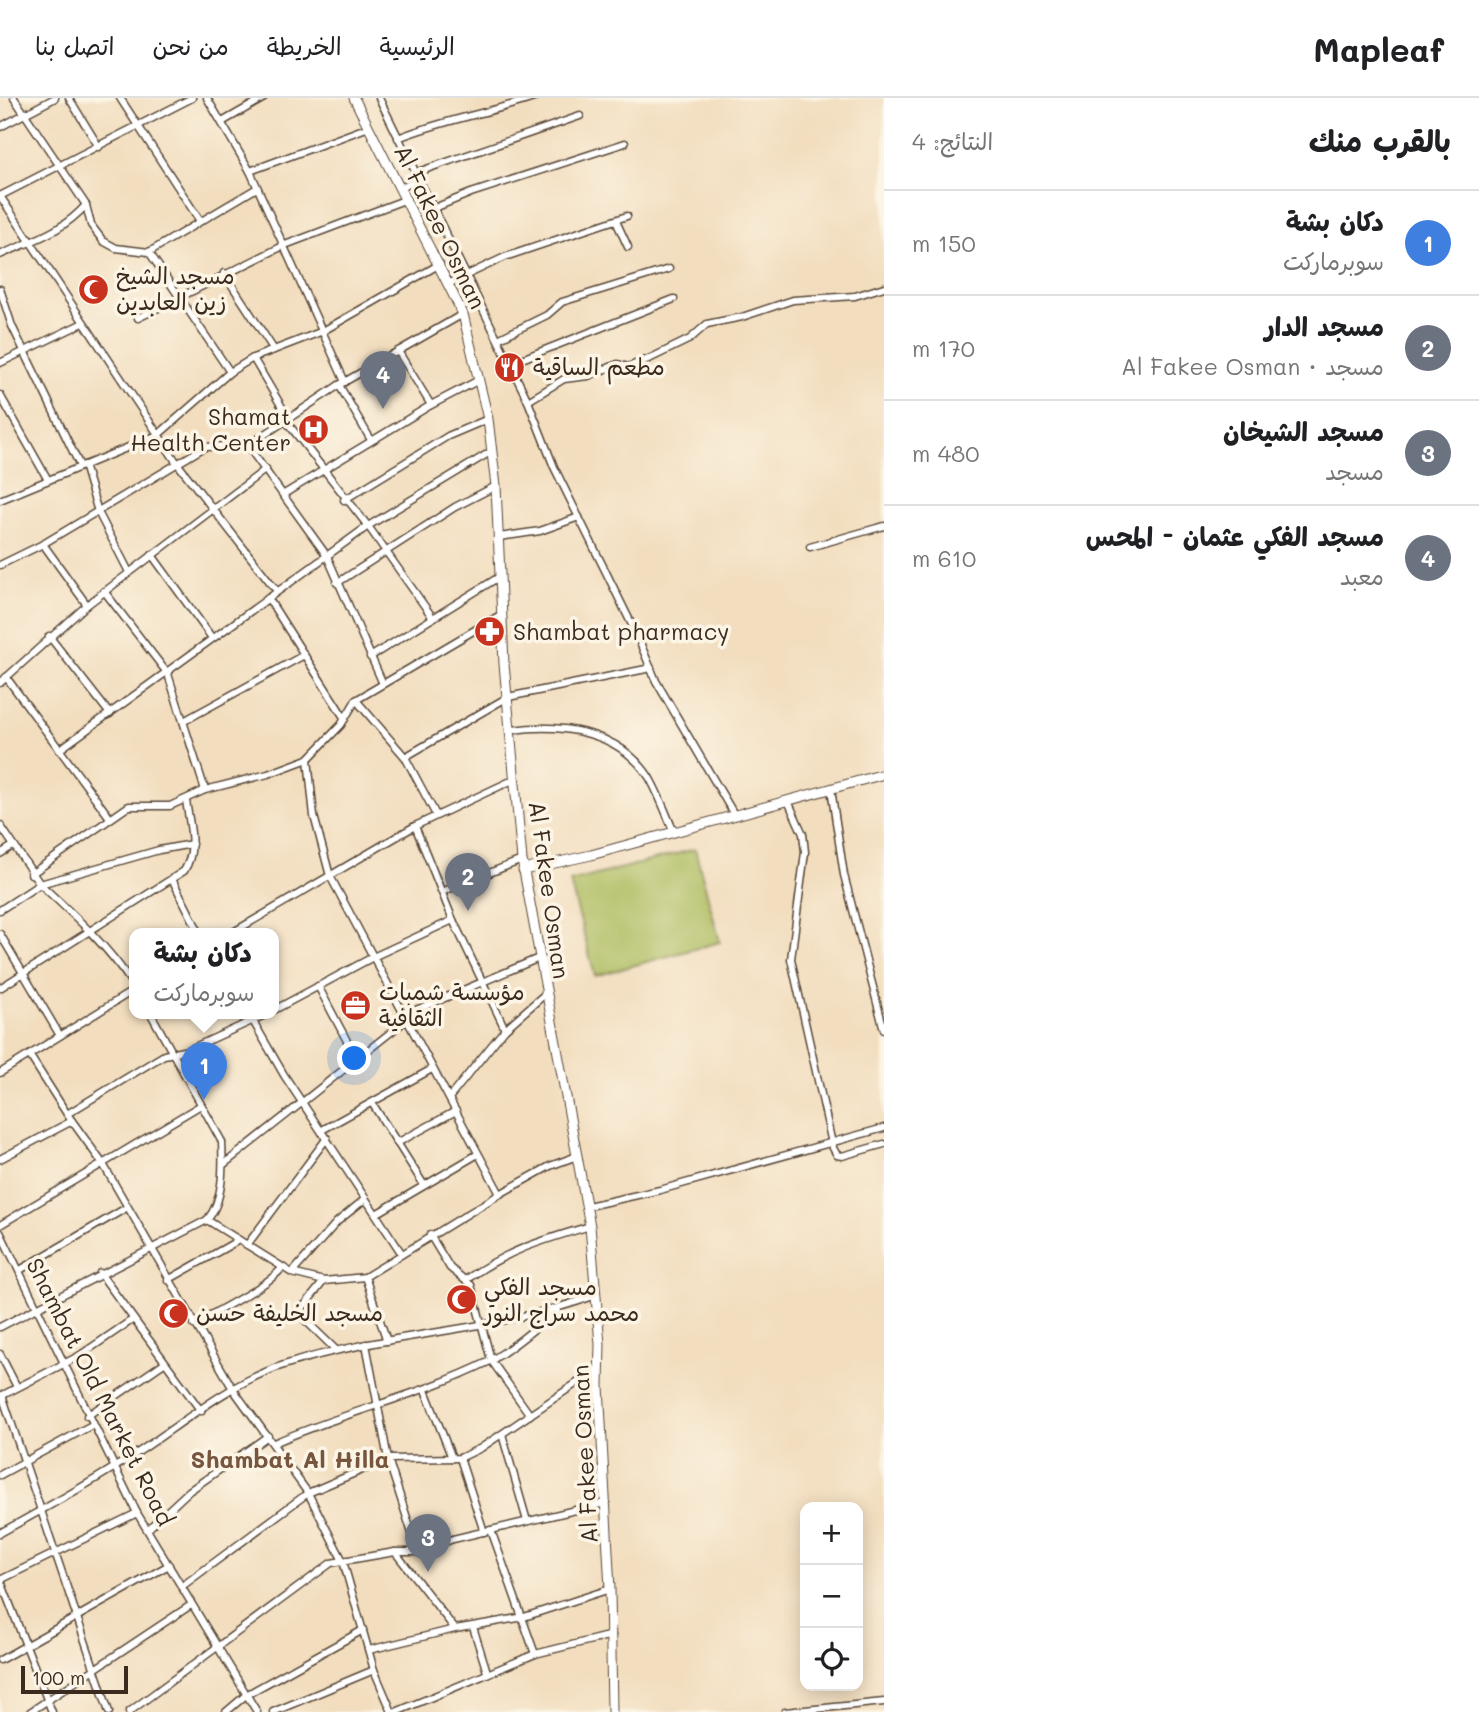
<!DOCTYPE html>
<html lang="ar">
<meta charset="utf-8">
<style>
:root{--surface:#fff;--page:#f2f2f2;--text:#202124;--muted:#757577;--line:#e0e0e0;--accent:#2563eb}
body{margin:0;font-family:Mali,"Playpen Sans Arabic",sans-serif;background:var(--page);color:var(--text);direction:rtl}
.controls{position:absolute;right:21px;bottom:21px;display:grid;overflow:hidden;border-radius:14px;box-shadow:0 4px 18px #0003}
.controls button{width:63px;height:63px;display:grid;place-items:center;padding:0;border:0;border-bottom:2px solid var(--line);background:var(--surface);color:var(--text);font:35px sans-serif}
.scale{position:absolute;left:21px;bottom:18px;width:107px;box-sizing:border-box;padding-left:7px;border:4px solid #3b2a1e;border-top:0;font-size:19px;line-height:24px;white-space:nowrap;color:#3b2a1e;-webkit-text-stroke:5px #fcf5e5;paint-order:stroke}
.you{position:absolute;left:355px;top:961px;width:24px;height:24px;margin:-18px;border:5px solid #fff;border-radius:50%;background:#1a73e8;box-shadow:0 0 0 10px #1a73e833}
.badge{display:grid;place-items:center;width:46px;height:46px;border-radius:50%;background:var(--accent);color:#fff;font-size:23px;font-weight:700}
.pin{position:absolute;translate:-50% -58px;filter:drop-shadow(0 2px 4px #0008)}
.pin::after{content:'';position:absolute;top:37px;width:24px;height:21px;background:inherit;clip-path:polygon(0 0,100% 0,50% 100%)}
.popup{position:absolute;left:129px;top:830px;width:150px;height:91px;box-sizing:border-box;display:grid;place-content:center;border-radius:14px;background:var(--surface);filter:drop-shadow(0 2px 5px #0005);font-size:23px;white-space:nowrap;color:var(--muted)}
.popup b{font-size:26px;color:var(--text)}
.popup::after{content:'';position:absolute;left:50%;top:100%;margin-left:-14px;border:14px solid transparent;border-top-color:var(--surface)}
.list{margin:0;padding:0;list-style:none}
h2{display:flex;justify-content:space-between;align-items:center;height:91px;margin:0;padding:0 28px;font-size:30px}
h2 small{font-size:23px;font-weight:400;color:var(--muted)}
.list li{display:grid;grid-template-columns:46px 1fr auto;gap:21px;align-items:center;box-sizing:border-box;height:105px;padding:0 28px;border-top:2px solid var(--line)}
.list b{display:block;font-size:26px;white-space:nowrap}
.list p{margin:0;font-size:23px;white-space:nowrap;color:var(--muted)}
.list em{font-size:23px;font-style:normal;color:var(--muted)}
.icon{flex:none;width:38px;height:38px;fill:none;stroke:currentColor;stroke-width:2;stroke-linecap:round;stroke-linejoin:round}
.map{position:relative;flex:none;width:884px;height:1614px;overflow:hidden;direction:ltr}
header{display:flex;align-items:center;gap:42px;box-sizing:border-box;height:98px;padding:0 35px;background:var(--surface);border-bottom:2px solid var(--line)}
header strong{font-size:33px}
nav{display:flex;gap:38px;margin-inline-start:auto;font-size:24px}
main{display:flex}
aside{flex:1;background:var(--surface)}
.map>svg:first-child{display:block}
</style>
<header>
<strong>Mapleaf</strong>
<nav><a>الرئيسية</a><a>الخريطة</a><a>من نحن</a><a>اتصل بنا</a></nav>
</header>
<main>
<aside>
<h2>بالقرب منك<small>النتائج: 4</small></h2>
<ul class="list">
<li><span class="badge" style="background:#3f7fe0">1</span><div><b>دكان بشة</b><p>سوبرماركت</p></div><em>150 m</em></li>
<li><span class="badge" style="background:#6b7280">2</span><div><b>مسجد الدار</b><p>مسجد · Al Fakee Osman</p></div><em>170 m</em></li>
<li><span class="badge" style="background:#6b7280">3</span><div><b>مسجد الشيخان</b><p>مسجد</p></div><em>480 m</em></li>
<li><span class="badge" style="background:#6b7280">4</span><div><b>مسجد الفكي عثمان - المحس</b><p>معبد</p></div><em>610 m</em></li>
</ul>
</aside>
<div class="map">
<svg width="884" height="1614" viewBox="0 0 884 1614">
<rect width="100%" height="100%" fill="#fcf5e5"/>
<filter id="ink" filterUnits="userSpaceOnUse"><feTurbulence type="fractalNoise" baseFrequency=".0143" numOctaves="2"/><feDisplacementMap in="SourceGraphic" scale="14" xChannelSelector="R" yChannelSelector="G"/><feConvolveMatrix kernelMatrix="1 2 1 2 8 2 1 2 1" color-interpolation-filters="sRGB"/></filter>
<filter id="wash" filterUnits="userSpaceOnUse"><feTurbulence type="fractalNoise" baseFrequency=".00686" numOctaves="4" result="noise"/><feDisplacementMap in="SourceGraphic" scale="28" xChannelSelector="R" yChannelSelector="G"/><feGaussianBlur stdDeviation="1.57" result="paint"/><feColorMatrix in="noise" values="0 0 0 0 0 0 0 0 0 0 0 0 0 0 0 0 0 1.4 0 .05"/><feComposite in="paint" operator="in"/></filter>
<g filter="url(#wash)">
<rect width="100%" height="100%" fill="#f2ddbe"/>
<path fill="#adbc5f" stroke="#74733e" stroke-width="2" d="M695 751 720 844 595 878 570 784Z"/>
</g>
<g filter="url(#ink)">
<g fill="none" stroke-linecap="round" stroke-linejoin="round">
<defs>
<g id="street">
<path d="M14 0 86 107 91 127 103 143 116 150 149 154 257 90"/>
<path d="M69 0 99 49"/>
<path d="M120 0 200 123"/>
<path d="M192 0 0 98 177 365 277 493"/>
<path d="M207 0 250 73 345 284"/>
<path d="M379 0 528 303 554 369 636 535 656 583 735 718"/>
<path d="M222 24 264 0"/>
<path d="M0 29 55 0"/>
<path d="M398 40C442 22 489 15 534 0"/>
<path d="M250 73 369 29"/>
<path d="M415 75 580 18"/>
<path d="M401 89 418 83"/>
<path d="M432 111 471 95 625 45"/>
<path d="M616 123 628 149"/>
<path d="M149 154 230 274"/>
<path d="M0 157C33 142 61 135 86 107"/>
<path d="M224 175 274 252"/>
<path d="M450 185 505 159 627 118"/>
<path d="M0 191 12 228 80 368"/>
<path d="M138 220 285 147 407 101"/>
<path d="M498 241 547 217 562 204 669 171"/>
<path d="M398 253 431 307"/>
<path d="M253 260 289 321"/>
<path d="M0 265 83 225"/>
<path d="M509 266 674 201"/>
<path d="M339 287 371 342"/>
<path d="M0 297 48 382"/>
<path d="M528 303 564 281 588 278 618 266 628 269 651 260 690 241 707 226 742 219 793 202 855 198 884 189"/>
<path d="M286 323 368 428 433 520"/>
<path d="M247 347 327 458 383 586"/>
<path d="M84 367 98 414 129 474"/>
<path d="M284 396 431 307 479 282"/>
<path d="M0 402 158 337 230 274 253 260 323 233 440 166"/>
<path d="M344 402 448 338 488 321"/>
<path d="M499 439 540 433 579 419"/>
<path d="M43 446 87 507"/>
<path d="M810 449 884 428"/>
<path d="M152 457 212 540"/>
<path d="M0 467 43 446 205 349 247 347 255 343 339 287 463 216"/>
<path d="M337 485 455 409 496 388"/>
<path d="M104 493 168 576 205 692"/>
<path d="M268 500 345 621"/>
<path d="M49 538 110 616"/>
<path d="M370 559 499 479"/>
<path d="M6 579 110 720"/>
<path d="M0 585 87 507 266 371"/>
<path d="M356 602 405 659 436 717"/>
<path d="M184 623 304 557"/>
<path d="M512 632C562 625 619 633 649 679 659 696 666 716 674 734"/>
<path d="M59 652 368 428 492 353"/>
<path d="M405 659 508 599 651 570"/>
<path d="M308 661 314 718 330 778 500 1096"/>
<path d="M831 691 844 777 884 932"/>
<path d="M788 703 803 736 805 754 791 861 833 1050 837 1057 842 1058 884 1046"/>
<path d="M0 727 40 786 0 812"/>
<path d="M415 728 453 822 505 931"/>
<path d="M0 756 13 748"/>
<path d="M31 776 129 708H170L205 692 268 676 308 661 341 627 356 602 502 516"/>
<path d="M173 783 200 836"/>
<path d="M40 786 159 752 192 746"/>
<path d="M40 786C75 818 108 848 134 888"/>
<path d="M444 793 522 762"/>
<path d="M0 836 59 936"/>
<path d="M230 836 415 728 515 681"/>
<path d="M318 888 356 960"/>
<path d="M0 890 184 773C198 751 189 726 186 702"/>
<path d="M274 912 373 859 453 822"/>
<path d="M249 916 284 977 402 1156"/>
<path d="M402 918 539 860"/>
<path d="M30 958 67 1016 103 1066 233 1291 308 1395 343 1463 374 1572 392 1614"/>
<path d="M0 975 134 892"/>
<path d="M449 1000 505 931 545 896"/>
<path d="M372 1005 424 1087"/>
<path d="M67 1016 164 957 188 952 267 916"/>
<path d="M322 1032 432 971"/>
<path d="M397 1045 456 1013"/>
<path d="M0 1061 72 1023"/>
<path d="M223 1067 405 923"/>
<path d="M588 1108 660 1092 884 1030"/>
<path d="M376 1116 478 1056"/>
<path d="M207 1122 292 1175 324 1183 365 1179 500 1096 550 1068 577 1058"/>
<path d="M0 1127 201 1007"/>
<path d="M0 1134 137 1415 257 1614"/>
<path d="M430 1137 450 1170 471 1187 491 1262 530 1317"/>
<path d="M247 1147 327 1040"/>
<path d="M20 1172 126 1110"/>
<path d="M100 1175 201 1313"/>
<path d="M292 1175 337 1124 365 1101"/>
<path d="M365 1179 387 1243"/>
<path d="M467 1181C508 1152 543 1142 590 1128"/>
<path d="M168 1182 239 1142"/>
<path d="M324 1183 300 1213 305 1222 336 1252"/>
<path d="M194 1227C217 1212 267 1189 282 1170"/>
<path d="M0 1229 207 1122C224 1103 223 1068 222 1044L151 916"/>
<path d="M366 1246 388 1361 418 1454"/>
<path d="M0 1256 17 1289"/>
<path d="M425 1292 452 1360"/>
<path d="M2 1297 109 1614"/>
<path d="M1 1298 79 1258 132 1222"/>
<path d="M87 1318 164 1265"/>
<path d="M502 1336 527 1423"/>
<path d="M274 1345C344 1314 419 1298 488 1264 513 1251 535 1229 557 1213"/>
<path d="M460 1360 484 1434"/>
<path d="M0 1377 92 1327"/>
<path d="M148 1431 189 1393 268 1338"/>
<path d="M491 1432 535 1556"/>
<path d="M0 1435C46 1410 93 1384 137 1355 184 1324 232 1283 287 1266 387 1234 498 1234 596 1197"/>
<path d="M395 1454 455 1531"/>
<path d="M0 1481 52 1614"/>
<path d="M0 1482 137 1415"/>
<path d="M181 1489 308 1395 388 1361 460 1360 481 1350 599 1270"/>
<path d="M473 1529 487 1574"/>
<path d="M369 1552 455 1531 524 1519 610 1491"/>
<path d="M0 1562 169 1467"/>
<path d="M30 1614 191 1507"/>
<path d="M129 1614 331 1465 395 1454H418L453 1441 605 1405"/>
<path d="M226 1614 246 1597 363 1532"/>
<path d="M273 1614 374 1572"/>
<path d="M396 1614 535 1556 612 1537"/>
<path d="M785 1614 884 1604"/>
</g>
<g id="secondary">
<path d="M354 0 463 216 488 321 496 388 504 566 522 762 590 1128 600 1246 599 1288 610 1491 612 1614"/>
<path d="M523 772 591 757 884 676"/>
</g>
</defs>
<use href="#street" stroke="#564536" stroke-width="9"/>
<use href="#secondary" stroke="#564536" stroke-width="11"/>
<use href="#street" stroke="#fff" stroke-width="6"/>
<use href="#secondary" stroke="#fff" stroke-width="9"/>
</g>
</g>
<defs>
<symbol id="mosque-disc" viewBox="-11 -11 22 22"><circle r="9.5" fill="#c8321e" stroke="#fcf5e5"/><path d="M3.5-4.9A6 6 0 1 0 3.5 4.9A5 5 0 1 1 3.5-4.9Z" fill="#fff"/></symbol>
<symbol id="restaurant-disc" viewBox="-11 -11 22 22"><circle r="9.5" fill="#c8321e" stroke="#fcf5e5"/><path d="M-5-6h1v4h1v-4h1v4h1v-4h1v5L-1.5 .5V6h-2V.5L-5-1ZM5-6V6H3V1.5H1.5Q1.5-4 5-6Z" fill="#fff"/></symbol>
<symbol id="hospital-disc" viewBox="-11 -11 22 22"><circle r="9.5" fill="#c8321e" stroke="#fcf5e5"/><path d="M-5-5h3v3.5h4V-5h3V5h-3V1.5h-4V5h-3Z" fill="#fff"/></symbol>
<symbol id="pharmacy-disc" viewBox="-11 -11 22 22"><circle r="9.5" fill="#c8321e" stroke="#fcf5e5"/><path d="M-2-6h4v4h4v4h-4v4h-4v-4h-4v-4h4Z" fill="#fff"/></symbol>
<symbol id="office-disc" viewBox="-11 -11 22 22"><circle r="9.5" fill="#c8321e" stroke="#fcf5e5"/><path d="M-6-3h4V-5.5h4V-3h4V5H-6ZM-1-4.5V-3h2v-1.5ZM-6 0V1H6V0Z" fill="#fff"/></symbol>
</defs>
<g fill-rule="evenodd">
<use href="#mosque-disc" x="76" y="174" width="35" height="35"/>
<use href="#restaurant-disc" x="492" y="252" width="35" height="35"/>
<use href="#hospital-disc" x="296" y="314" width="35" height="35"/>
<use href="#pharmacy-disc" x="472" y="516" width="35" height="35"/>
<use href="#office-disc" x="338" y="890" width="35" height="35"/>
<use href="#mosque-disc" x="444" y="1184" width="35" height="35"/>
<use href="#mosque-disc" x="156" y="1198" width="35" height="35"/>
</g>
<g text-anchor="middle" stroke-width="7" stroke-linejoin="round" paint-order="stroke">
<g font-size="23" fill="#3b2a1e" stroke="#fcf5e5">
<text transform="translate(440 129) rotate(64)" y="8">Al Fakee Osman</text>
<text transform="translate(549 792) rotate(82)" y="8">Al Fakee Osman</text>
<text transform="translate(100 1294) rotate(63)" y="8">Shambat Old Market Road</text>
<text transform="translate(585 1356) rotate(-93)" y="8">Al Fakee Osman</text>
</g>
<g font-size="23" fill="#3b2a1e" stroke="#fcf5e5" text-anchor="start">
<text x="116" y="186">مسجد الشيخ<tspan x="116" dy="26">زين العابدين</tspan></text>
<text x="533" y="277">مطعم الساقية</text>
<text x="291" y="327" text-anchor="end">Shamat<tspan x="291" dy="26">Health Center</tspan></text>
<text x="513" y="542">Shambat pharmacy</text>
<text x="379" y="902">مؤسسة شمبات<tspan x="379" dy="26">الثقافية</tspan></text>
<text x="484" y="1197">مسجد الفكي<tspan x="484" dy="26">محمد سراج النور</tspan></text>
<text x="196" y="1223">مسجد الخليفة حسن</text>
</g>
<g font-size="24" font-weight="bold" fill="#77553e" stroke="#fcf5e5">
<text x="290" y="1370">Shambat Al Hilla</text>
</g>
</g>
</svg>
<div class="controls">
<button>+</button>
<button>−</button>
<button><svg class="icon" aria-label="locate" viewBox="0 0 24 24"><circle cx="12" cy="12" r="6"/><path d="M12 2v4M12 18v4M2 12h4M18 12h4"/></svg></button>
</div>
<div class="scale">100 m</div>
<div class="you"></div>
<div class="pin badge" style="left:204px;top:1002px;background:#3f7fe0">1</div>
<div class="popup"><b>دكان بشة</b>سوبرماركت</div>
<div class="pin badge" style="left:468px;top:813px;background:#6b7280">2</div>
<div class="pin badge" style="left:428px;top:1474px;background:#6b7280">3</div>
<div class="pin badge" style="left:383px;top:311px;background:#6b7280">4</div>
</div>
</main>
